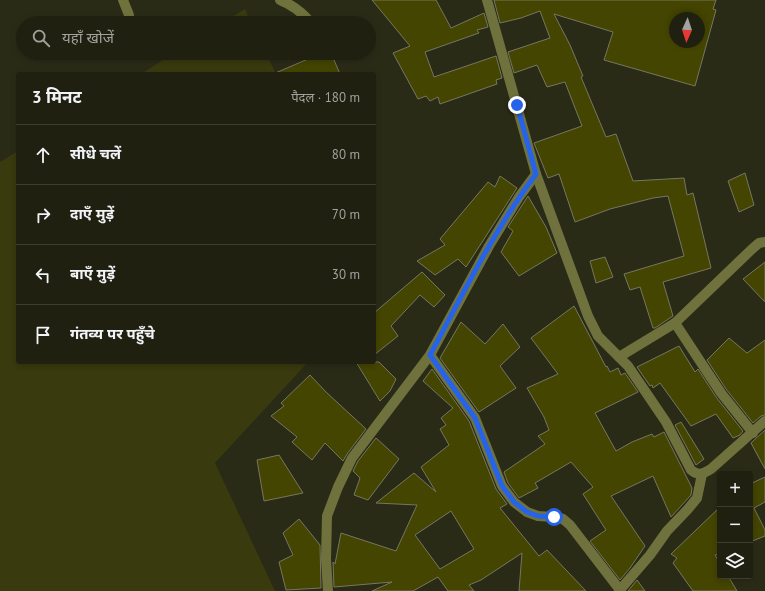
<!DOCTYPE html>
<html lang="hi">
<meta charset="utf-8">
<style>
:root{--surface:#202011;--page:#28281a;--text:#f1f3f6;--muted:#a2a39f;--line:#3d3e31}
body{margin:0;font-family:"PT Sans","Noto Sans Devanagari",sans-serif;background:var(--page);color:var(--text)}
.controls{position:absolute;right:12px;bottom:12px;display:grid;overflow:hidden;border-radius:4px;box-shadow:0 2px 6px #0003}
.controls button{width:36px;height:36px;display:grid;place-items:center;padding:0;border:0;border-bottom:1px solid var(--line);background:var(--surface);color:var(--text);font:20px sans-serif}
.compass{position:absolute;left:669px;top:12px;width:36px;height:36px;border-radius:50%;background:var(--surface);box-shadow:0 2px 6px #0003;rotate:183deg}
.stop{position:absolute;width:12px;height:12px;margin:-9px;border:3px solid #2563eb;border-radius:50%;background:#fff}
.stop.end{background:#2563eb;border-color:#fff;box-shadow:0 1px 4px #0008}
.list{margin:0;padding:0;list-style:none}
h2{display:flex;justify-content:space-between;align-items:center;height:52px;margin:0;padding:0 16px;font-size:17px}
h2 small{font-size:13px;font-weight:400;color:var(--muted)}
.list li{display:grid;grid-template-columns:26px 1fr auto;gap:12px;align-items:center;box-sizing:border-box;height:60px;padding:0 16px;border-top:1px solid var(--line)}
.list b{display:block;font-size:15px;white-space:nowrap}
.list em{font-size:13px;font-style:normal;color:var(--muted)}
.icon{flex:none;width:22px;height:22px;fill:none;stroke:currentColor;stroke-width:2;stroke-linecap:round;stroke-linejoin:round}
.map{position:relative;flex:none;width:765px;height:591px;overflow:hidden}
.search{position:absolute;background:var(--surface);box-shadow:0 2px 6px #0003;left:16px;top:16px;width:360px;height:44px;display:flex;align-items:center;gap:10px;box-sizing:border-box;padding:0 14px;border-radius:22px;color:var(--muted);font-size:15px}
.panel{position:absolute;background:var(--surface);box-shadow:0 2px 6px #0003;left:16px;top:72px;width:360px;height:292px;border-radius:4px}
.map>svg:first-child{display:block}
</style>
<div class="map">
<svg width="765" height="591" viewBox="0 0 765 591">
<rect width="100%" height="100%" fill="#2a2b17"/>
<g fill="#393a0e">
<path d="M245 9 251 23H222Z"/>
<path d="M174 53H266L276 74H141Z"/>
<path d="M18 151V362H308L215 463 275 591H0V162Z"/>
</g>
<g fill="#444500" stroke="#767761" fill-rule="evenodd">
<path d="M372 0H436L451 28 484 13 488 27 477 30 479 33 425 52 434 77 496 56 502 78 496 80 497 84 440 104 438 97 430 101 426 96 418 99 393 53 410 46Z"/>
<path d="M494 0H716L713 9 716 10 695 86 604 60 613 32 554 14 570 45 583 76 581 77 606 137 616 134 633 181 684 178 687 195 693 193 711 268 663 282 673 316 655 328H653L640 287 630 290 624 274 684 256 668 196 653 198 610 209 575 222 559 174 548 178 534 143 582 126 565 82 547 87 537 65 514 73 508 52 550 38 540 11 521 18 500 23ZM675 18H699V42H675Z"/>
<path d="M322 53H331L340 74H273Z"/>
<path d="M745 173 754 205 739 212 728 181Z"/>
<path d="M500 176 517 188 466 267 458 259 435 275 417 261 445 245 440 239 488 182 495 187Z"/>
<path d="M528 196 546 227 557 253 519 276 501 252 513 231 508 227Z"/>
<path d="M605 257 613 277 596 283 590 261Z"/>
<path d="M765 262V302L743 279Z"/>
<path d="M422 272 445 295 434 307 420 295 391 326 398 336 374 355V313Z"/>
<path d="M574 306 606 367 607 366 610 372 618 368 621 375 625 373 638 392 595 413 616 451 632 442 652 434 654 437 664 432 692 488 691 495 671 517 653 476 611 496 645 546 630 568 620 580 590 541 606 530 583 494 593 487 571 462 535 483 538 488 519 498 508 483 504 472 545 444 538 436 549 430 544 417 527 388 558 374 531 338Z"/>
<path d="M461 322 485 344 503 324 520 347 500 366 516 388 479 412 440 358Z"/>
<path d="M729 338 747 353 765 340V415L761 416 753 423 726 389 707 360Z"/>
<path d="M679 346 695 372 698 369 716 397 743 431 740 435 733 438 716 414 691 426 660 383 653 388 652 385 650 386 637 367Z"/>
<path d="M356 362H379L396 379 390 391 380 401Z"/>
<path d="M432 369 469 421 496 489 507 504 500 508 539 556 547 550 586 591H519L522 553 481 580 469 585 474 591H448L438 577 413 591H372L392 582 334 587 333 562 335 564 341 533 396 551 417 505 376 503 414 473 436 492 421 467 449 445 440 429 446 425 441 418 453 408 423 381ZM451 511 474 549 440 569 415 535Z"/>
<path d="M310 375 326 392 366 429 347 454 343 461 325 443 312 460 292 442 297 437 271 416 284 406 281 403Z"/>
<path d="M681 422 704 459 696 465 675 425Z"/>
<path d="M765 430V469L751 443Z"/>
<path d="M376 438 399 459 368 500 354 495 360 478 353 471 358 461Z"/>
<path d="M279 455 303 493 264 501 257 460Z"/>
<path d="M765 477V502L754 508 765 530V536L750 542V484Z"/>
<path d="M720 507V554L715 555 720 563V576H728L737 591H693L673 563 677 558 671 554Z"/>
<path d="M299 519 320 545 321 588 286 590 279 562 293 555 283 533Z"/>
<path d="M637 580 645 591H628Z"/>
</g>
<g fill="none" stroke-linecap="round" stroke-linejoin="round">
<g stroke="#70723e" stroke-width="10">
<path d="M123 0 129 15"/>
<path d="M280 0C293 5 302 12 311 23"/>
<path d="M487 0 536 174 588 316 598 336 628 366 666 422 691 470C698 476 703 474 711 469L765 421"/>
<path d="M675 323 721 393 753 433"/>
<path d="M430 355 475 418 502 486 514 502 527 512 538 516 554 517 563 519 570 525 620 590"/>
<path d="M619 357 675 323 751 250 759 243 765 242"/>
<path d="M328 591 326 559 327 516 338 487 352 458 430 355 489 246 519 197 536 174"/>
<path d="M619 591 650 555 667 531 688 509 697 498 702 474"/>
</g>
</g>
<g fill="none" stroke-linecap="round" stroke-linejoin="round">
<path stroke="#2563eb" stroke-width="5" d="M517 105 536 174C494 230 463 294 430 355L475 418 502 486 514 502 527 512 538 516 554 517"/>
</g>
</svg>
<div class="controls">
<button>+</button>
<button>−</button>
<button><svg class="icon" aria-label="layers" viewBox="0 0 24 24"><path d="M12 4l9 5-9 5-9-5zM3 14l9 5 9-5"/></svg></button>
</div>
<svg class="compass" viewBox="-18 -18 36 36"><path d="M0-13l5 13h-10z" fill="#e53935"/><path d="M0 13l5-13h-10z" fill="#a2a39f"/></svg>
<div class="stop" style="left:554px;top:517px"></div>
<div class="stop end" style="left:517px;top:105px"></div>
<div class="search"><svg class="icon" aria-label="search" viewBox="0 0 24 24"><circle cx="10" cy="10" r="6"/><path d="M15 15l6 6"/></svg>यहाँ खोजें</div>
<section class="panel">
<h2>3 मिनट<small>पैदल · 180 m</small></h2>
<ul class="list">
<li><svg class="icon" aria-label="ahead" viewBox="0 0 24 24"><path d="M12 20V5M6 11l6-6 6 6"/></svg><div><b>सीधे चलें</b></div><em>80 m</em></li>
<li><svg class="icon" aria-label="right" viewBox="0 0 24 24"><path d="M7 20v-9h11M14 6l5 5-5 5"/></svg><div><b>दाएँ मुड़ें</b></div><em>70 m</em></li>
<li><svg class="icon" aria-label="left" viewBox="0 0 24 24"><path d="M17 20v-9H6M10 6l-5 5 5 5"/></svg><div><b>बाएँ मुड़ें</b></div><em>30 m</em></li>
<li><svg class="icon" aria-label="arrive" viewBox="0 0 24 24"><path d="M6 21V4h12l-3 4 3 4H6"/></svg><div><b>गंतव्य पर पहुँचे</b></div></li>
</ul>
</section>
</div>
